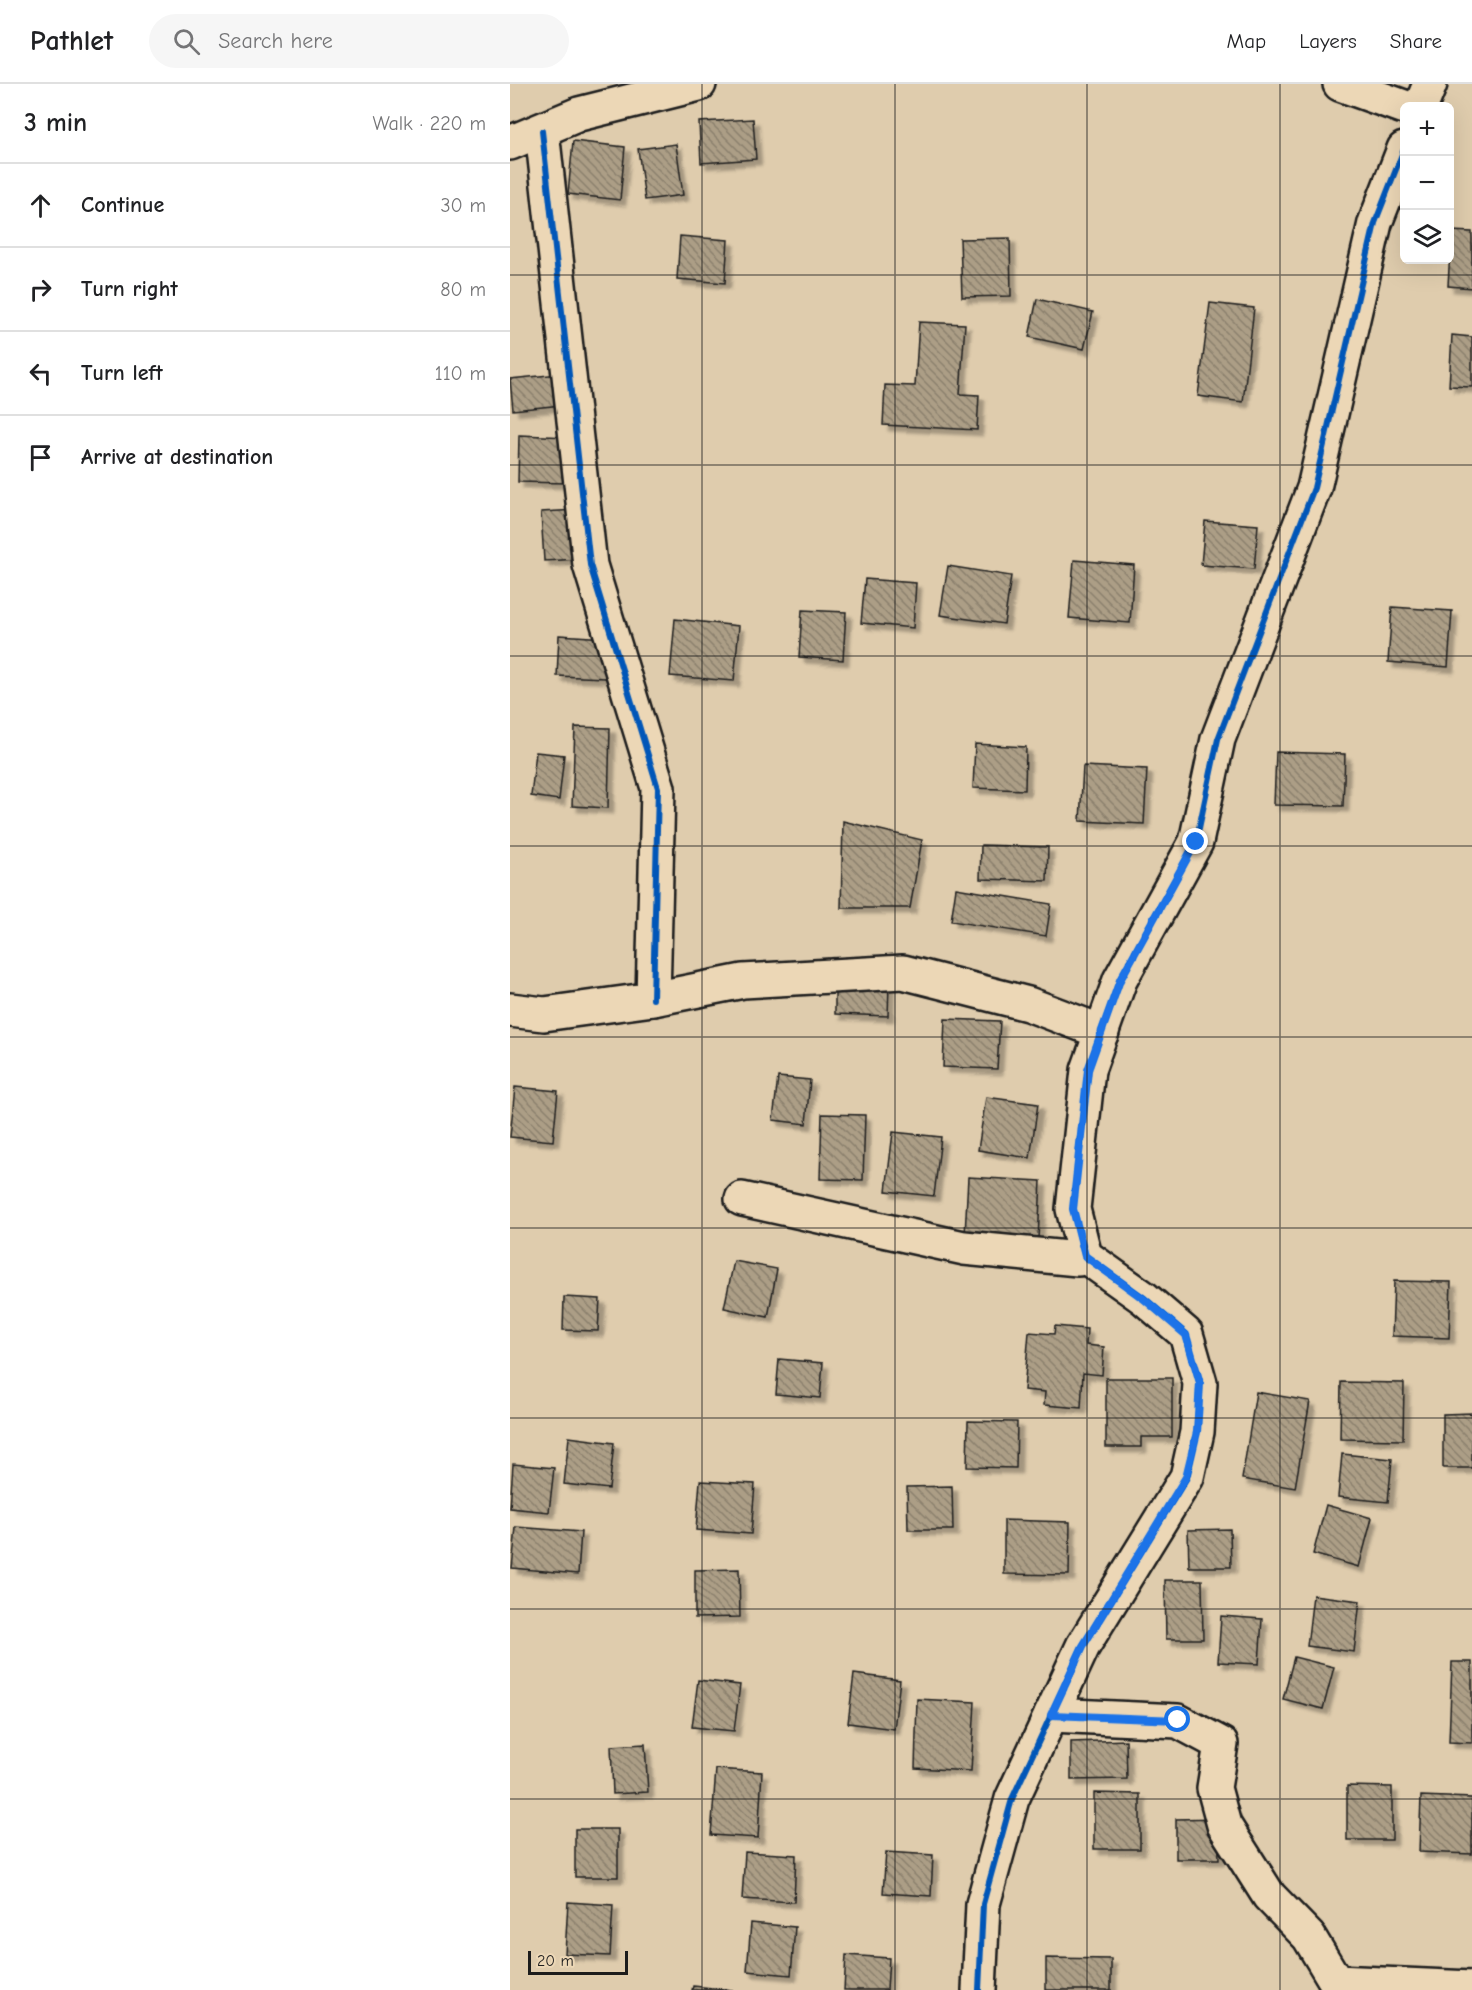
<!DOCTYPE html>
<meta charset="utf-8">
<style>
:root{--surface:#fff;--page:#f6f6f6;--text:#202124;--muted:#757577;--line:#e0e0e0}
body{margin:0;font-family:"Comic Neue",sans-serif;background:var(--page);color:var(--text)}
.controls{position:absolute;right:18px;top:18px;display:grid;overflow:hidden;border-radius:9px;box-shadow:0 6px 24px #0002}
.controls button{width:54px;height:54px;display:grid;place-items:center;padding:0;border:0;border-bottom:2px solid var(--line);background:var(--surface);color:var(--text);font:30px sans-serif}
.scale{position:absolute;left:18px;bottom:15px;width:100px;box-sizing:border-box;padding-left:6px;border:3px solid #1c1c1c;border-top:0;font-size:16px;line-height:21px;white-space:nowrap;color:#1c1c1c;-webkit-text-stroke:4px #ecd7b6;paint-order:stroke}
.stop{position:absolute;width:18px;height:18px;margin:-14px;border:4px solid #1a73e8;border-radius:50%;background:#fff}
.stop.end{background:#1a73e8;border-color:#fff;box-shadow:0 2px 6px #0008}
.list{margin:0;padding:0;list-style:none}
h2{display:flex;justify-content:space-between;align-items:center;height:78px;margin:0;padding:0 24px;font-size:26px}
h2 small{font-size:20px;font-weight:400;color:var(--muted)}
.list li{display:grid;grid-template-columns:39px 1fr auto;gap:18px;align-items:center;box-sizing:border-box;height:84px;padding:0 24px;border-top:2px solid var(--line)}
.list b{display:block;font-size:22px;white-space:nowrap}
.list em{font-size:20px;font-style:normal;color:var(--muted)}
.icon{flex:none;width:33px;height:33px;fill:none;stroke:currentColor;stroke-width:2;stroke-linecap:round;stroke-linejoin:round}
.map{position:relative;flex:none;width:962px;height:1906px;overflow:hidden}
header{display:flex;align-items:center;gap:36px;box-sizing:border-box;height:84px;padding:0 30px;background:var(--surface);border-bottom:2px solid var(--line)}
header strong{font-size:28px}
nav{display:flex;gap:33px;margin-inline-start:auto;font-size:21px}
.search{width:420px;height:54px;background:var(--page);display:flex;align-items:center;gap:15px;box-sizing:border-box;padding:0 21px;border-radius:33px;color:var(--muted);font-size:22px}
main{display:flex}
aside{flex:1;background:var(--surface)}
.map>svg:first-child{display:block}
</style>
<header>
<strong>Pathlet</strong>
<div class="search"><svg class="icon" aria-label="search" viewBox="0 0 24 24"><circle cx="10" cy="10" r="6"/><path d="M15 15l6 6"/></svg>Search here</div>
<nav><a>Map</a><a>Layers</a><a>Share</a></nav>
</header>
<main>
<aside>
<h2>3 min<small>Walk · 220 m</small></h2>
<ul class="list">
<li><svg class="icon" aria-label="ahead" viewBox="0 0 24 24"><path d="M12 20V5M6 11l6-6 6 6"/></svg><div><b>Continue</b></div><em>30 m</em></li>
<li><svg class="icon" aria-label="right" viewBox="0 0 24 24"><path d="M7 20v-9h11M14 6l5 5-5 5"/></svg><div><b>Turn right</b></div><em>80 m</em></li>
<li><svg class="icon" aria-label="left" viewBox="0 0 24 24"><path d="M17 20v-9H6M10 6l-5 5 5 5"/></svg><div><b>Turn left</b></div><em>110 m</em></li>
<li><svg class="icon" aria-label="arrive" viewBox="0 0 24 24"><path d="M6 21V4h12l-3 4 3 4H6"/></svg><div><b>Arrive at destination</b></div></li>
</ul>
</aside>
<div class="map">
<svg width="962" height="1906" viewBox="0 0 962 1906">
<defs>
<pattern id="building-back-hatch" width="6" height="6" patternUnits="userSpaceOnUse" patternTransform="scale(1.5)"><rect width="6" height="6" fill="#ac9e86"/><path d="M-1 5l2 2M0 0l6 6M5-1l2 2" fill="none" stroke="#8b806d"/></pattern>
<filter id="shadow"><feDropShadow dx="5.5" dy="5.5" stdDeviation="1.5" flood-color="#0004"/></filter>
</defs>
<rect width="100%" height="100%" fill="#dfccad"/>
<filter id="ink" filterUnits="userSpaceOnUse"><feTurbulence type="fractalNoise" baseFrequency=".0167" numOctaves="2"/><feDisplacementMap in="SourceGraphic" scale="12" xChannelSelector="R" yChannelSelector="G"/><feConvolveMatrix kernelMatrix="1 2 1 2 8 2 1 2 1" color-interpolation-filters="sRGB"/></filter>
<g filter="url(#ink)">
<g fill="url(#building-back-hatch)" stroke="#1c1c1c" stroke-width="1.5" filter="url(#shadow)">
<path d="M243 35 246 75 191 79 189 38Z"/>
<path d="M63 57 115 63 110 116 58 110Z"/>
<path d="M166 60 173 111 135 116 128 65Z"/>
<path d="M941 147 962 148V204L938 202Z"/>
<path d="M170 152 218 156 215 199 167 195Z"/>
<path d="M500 154 501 212 452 213 450 155Z"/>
<path d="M527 215 583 228 574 265 519 253Z"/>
<path d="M700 219 744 224 733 318 688 312Z"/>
<path d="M409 238 455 240 450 310 469 311 467 346 373 341 375 301 405 302Z"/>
<path d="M942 251 962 253V303L939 302Z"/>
<path d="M49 290 52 321 3 326 0 295Z"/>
<path d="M9 351 59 353 57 399 8 398Z"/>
<path d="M67 426 70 475 34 477 31 428Z"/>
<path d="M695 437 748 441 744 485 691 481Z"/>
<path d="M564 476 624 481 620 539 559 534Z"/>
<path d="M438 482 501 492 494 540 430 531Z"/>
<path d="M355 495 406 499 403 544 351 539Z"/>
<path d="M882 523 942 527 938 583 878 578Z"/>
<path d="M292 526 336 528 333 576 289 573Z"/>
<path d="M165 535 229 542 224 597 160 592Z"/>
<path d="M49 551 96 554 95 594 47 592Z"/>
<path d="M65 643 100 644 98 724 62 722Z"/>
<path d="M465 660 516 663 515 706 463 704Z"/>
<path d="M26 668 54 671 49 716 21 712Z"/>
<path d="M766 668 835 670 833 722 764 721Z"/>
<path d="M573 682 637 685 634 740 570 737Z"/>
<path d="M333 737 412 756 400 824H331Z"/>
<path d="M471 761 538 763 537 797 470 795Z"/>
<path d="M446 804 541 820 536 852 441 837Z"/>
<path d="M325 899 379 901 378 932 325 930Z"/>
<path d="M435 935 490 937 487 985 433 983Z"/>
<path d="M268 993 300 996 296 1040 263 1036Z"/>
<path d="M5 1003 48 1007 43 1057 0 1053Z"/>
<path d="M476 1013 528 1020 520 1074 468 1066Z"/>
<path d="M312 1030 355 1031 353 1096 310 1095Z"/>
<path d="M383 1048 431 1053 424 1112 376 1107Z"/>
<path d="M458 1093 531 1097 528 1155 455 1151Z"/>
<path d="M224 1177 267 1185 258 1233 214 1224Z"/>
<path d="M884 1197 941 1198 939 1254 882 1252Z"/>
<path d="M54 1213 90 1215 88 1247 53 1246Z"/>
<path d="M545 1242 577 1245 576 1261 594 1263 592 1291 573 1289 571 1324 534 1321 535 1308 514 1306 519 1248 544 1250Z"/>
<path d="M269 1275 313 1279 310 1314 266 1310Z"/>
<path d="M596 1294H662V1353H631V1363H596Z"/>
<path d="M831 1298 894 1299 893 1356 830 1355Z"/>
<path d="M746 1308 800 1317 785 1404 732 1395Z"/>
<path d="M962 1329V1384H933V1330Z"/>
<path d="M458 1337 507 1338 506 1384 457 1383Z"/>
<path d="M59 1353 104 1359 99 1405 54 1400Z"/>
<path d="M832 1370 882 1375 878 1418 828 1413Z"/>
<path d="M3 1380 44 1384 39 1428 0 1424Z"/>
<path d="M190 1397 245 1400 241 1450 186 1446Z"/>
<path d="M442 1402 443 1446H398L397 1403Z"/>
<path d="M816 1421 862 1434 849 1483 803 1470Z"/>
<path d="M494 1436 560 1438 559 1491 494 1490Z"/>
<path d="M6 1443 71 1448 68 1490 2 1484Z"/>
<path d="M720 1445 721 1483H679L678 1446Z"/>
<path d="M229 1485 230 1533 185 1534V1486Z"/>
<path d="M655 1496H692L693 1555H656Z"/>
<path d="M803 1511 850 1517 844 1568 797 1562Z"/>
<path d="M711 1532 752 1535 749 1580 708 1578Z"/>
<path d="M784 1573 824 1583 813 1625 773 1615Z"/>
<path d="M942 1578H962V1659L939 1658Z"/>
<path d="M344 1590 390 1596 384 1645 338 1639Z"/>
<path d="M188 1596 230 1601 224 1647 182 1643Z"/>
<path d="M407 1615 465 1618 461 1687 405 1684Z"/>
<path d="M616 1656 617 1695 561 1696V1658Z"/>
<path d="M135 1660 138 1708 103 1710 101 1662Z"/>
<path d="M206 1685 252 1688 248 1754 201 1751Z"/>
<path d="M837 1702 882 1703V1756H837Z"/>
<path d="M584 1709 630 1710V1765H584Z"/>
<path d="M911 1712 962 1714V1770L909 1768Z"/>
<path d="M708 1734 709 1775H666V1735Z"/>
<rect x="65" y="1745" width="43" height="48"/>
<path d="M235 1768 286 1771 284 1818 232 1815Z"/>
<path d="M376 1768 423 1771 421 1812 373 1809Z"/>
<path d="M58 1818 103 1821 100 1872 55 1870Z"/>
<path d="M241 1839 285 1843 281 1891 237 1887Z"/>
<path d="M336 1871 379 1874 377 1906H334Z"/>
<path d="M536 1874 601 1875V1906H536Z"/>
<path d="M183 1902 223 1906H182Z"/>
</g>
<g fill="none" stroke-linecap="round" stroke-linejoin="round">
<defs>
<g id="street">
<path d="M830 0 894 23"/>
<path d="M911 22 920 0"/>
<path d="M32 47 80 481 148 704 143 915"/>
<path d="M0 59 69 30 189 0"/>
<path d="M0 926 34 930 143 915 233 897 393 888 518 920 592 948"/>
<path d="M232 1115 454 1164 568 1175 575 1172"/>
<path d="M541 1631 668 1637 711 1660 704 1704 714 1741 759 1812 799 1853 826 1898 962 1904"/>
<path d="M469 1906 473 1820 502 1715 573 1562 677 1393 687 1348 690 1299 676 1250 634 1214 575 1172 563 1125 578 986 610 896 686 758 708 655 804 404 865 139 894 65"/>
</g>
</defs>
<use href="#street" stroke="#1c1c1c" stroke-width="38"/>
<use href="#street" stroke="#ecd7b6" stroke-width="33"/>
<defs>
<g id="cycleway">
<path d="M32 47 80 481 148 704 143 915"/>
<path d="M469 1906 473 1820 502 1715 573 1562 677 1393 687 1348 690 1299 676 1250 634 1214 575 1172 563 1125 578 986 610 896 686 758 708 655 804 404 865 139 894 65"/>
</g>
</defs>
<use href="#cycleway" stroke="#ecd7b6" stroke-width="10"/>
<use href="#cycleway" stroke="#0057b8" stroke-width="6"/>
</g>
</g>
<g fill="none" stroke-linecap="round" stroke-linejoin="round" filter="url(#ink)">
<path stroke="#1a73e8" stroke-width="8" d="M668 1636 541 1631 573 1562 676 1393 687 1348 690 1299 676 1251 634 1215 575 1172 563 1125 578 986 610 896 686 758"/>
</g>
<path fill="none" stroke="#1c1c1c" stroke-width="1.5" stroke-opacity="0.55" d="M192 0V1906M385 0V1906M577 0V1906M770 0V1906M0 191H962M0 381H962M0 572H962M0 762H962M0 953H962M0 1144H962M0 1334H962M0 1525H962M0 1715H962"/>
</svg>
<div class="controls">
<button>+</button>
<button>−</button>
<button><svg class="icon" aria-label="layers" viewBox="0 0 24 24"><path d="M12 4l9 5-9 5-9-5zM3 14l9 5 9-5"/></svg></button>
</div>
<div class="scale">20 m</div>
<div class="stop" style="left:668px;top:1636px"></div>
<div class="stop end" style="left:686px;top:758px"></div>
</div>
</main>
